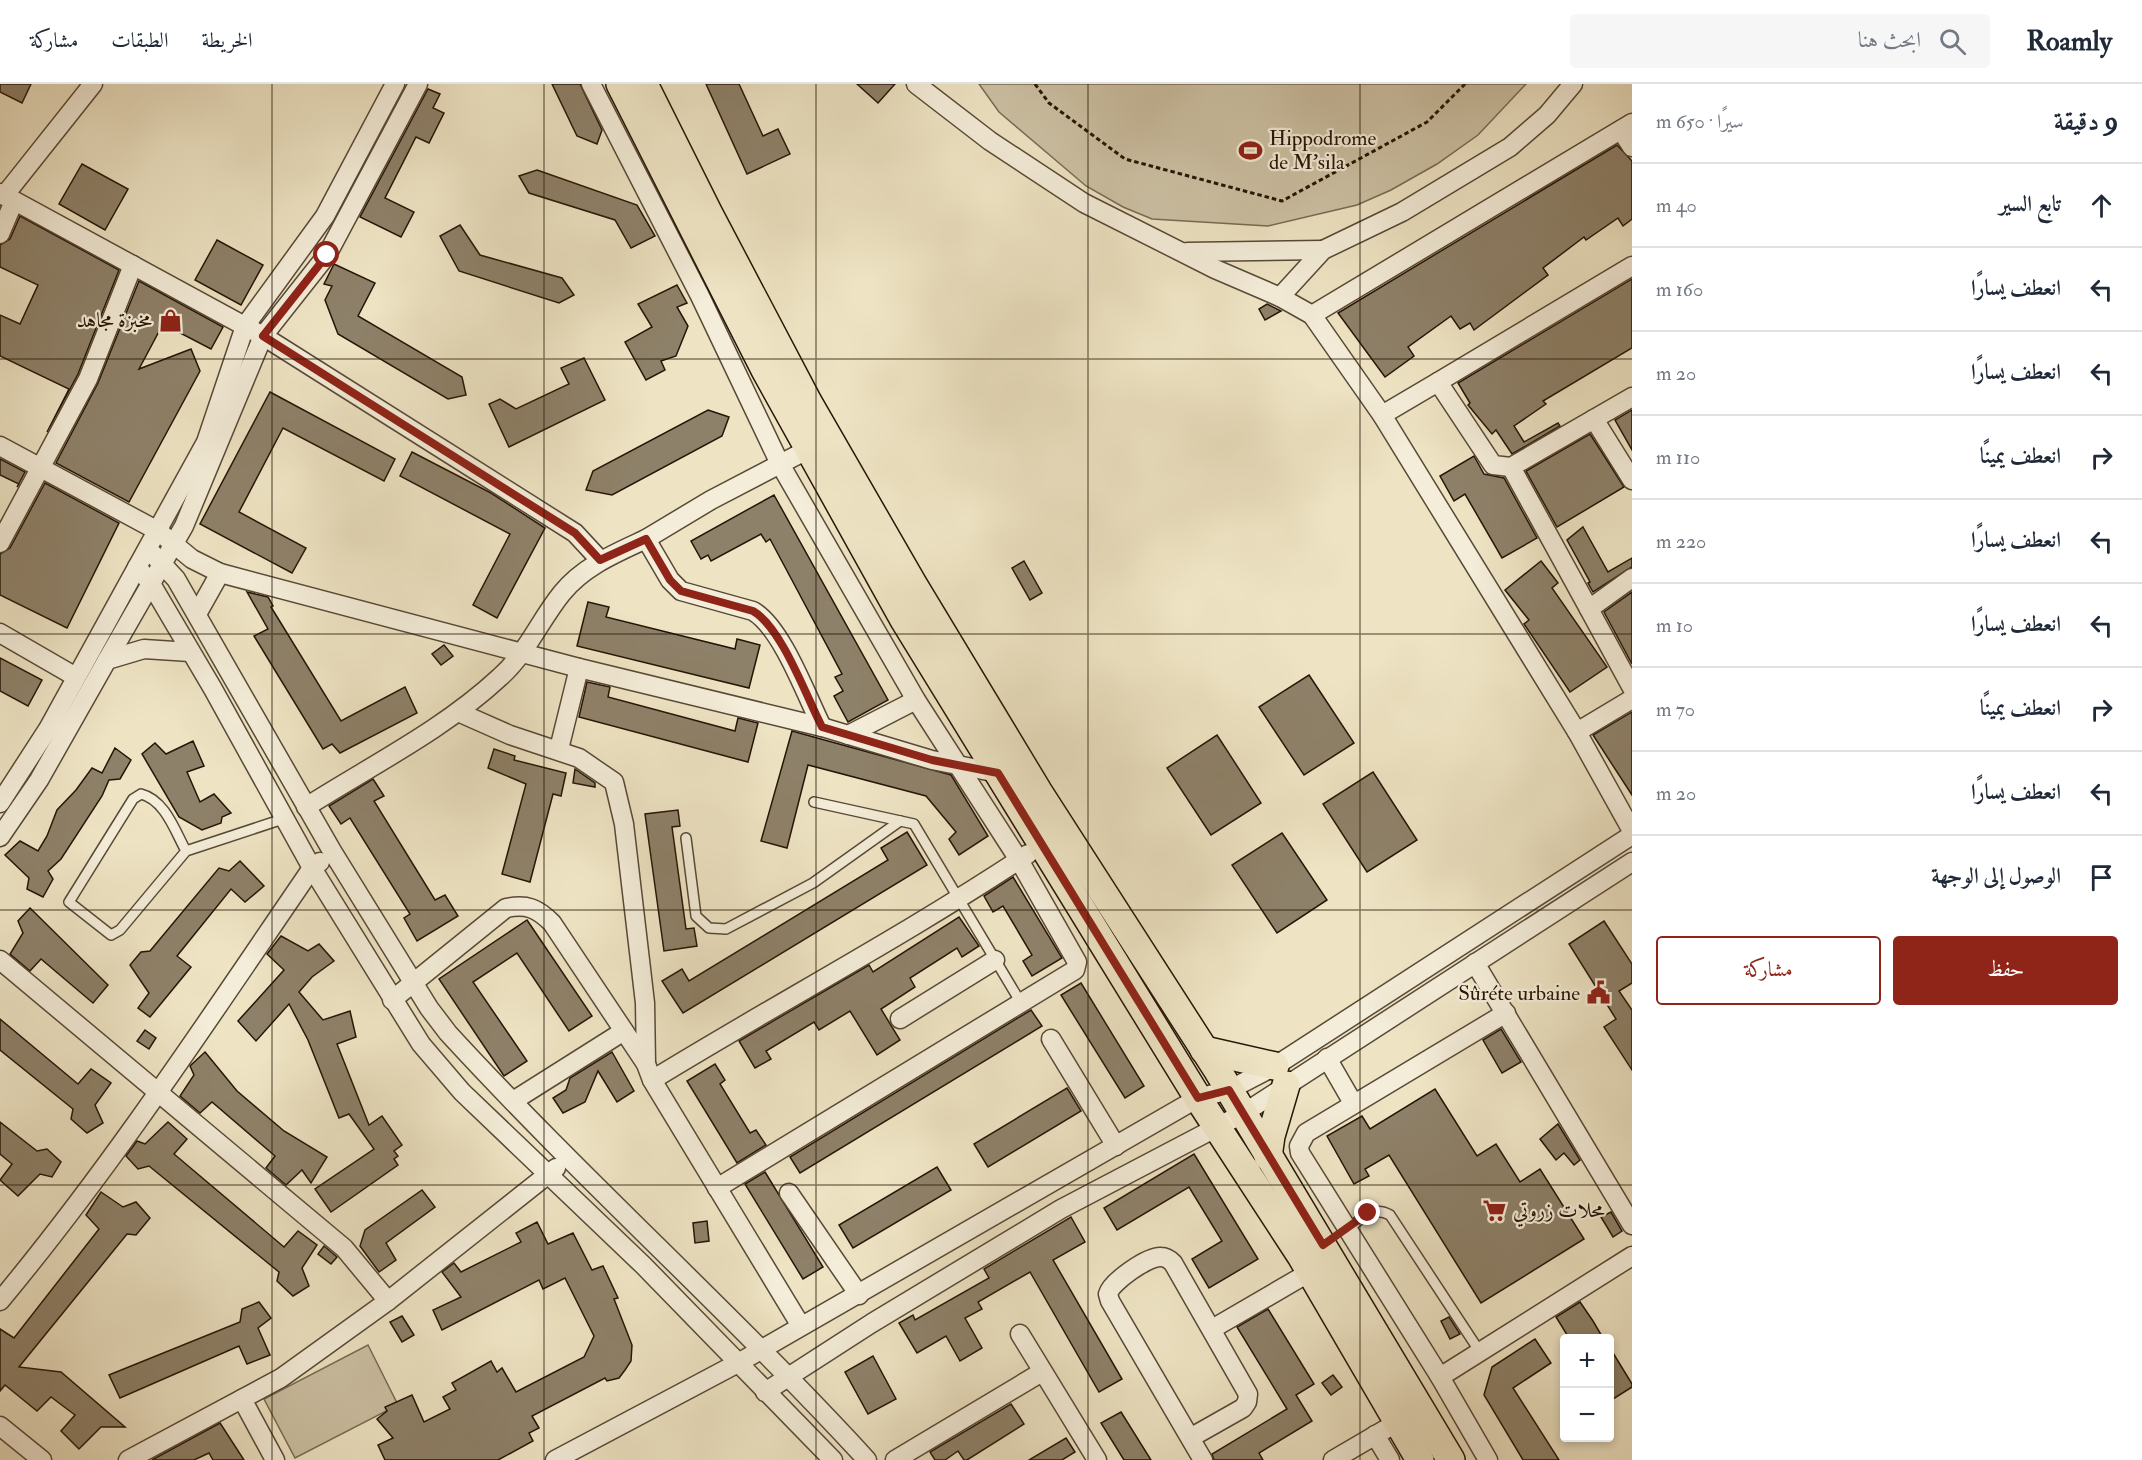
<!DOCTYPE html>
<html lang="ar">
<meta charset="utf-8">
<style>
:root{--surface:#fff;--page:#f6f6f7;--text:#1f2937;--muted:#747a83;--line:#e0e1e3;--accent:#8f2418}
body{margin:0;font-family:"IM FELL Double Pica",Amiri,serif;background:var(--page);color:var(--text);direction:rtl}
.controls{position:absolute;right:18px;bottom:18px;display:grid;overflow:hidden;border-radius:6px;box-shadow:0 3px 9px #0003}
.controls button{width:54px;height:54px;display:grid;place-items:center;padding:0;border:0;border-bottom:2px solid var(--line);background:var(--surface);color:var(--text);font:30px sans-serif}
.stop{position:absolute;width:18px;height:18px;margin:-14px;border:4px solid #8f2418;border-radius:50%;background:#fff}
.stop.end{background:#8f2418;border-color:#fff;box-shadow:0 2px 6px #0008}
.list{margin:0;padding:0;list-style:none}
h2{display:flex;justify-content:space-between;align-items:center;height:78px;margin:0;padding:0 24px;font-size:26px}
h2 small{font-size:20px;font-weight:400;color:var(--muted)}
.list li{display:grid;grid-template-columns:39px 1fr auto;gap:18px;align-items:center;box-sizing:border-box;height:84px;padding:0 24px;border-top:2px solid var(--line)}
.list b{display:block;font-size:22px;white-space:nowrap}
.list em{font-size:20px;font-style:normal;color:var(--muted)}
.actions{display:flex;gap:12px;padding:18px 24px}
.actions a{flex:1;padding:14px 0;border:2px solid var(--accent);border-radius:6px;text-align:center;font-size:21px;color:var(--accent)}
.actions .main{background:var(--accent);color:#fff}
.icon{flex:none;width:33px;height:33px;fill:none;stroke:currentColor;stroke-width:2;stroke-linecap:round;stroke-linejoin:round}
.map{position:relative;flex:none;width:1632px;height:1376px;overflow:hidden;direction:ltr}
header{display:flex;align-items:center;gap:36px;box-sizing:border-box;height:84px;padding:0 30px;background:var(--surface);border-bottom:2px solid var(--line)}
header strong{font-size:28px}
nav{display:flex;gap:33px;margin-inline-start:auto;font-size:21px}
.search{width:420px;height:54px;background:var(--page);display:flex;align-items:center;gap:15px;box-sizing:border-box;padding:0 21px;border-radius:6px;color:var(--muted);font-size:22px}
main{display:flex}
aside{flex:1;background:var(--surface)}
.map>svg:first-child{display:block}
</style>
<header>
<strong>Roamly</strong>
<div class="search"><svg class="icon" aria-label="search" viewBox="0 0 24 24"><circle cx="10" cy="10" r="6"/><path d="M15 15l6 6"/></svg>ابحث هنا</div>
<nav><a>الخريطة</a><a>الطبقات</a><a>مشاركة</a></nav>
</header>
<main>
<aside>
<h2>9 دقيقة<small>سيرًا · 650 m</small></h2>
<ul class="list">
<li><svg class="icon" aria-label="ahead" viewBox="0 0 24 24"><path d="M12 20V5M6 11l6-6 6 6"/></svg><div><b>تابع السير</b></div><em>40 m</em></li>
<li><svg class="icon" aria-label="left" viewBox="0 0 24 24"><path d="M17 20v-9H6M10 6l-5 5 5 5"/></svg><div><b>انعطف يسارًا</b></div><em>160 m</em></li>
<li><svg class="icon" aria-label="left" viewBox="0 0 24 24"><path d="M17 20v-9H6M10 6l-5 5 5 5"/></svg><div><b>انعطف يسارًا</b></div><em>20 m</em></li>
<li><svg class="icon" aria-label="right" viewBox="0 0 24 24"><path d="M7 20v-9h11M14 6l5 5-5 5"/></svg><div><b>انعطف يمينًا</b></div><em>110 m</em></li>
<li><svg class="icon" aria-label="left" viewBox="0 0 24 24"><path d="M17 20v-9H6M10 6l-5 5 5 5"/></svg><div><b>انعطف يسارًا</b></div><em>220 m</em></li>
<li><svg class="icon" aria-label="left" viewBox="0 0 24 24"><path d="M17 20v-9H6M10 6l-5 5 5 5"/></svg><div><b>انعطف يسارًا</b></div><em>10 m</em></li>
<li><svg class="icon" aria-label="right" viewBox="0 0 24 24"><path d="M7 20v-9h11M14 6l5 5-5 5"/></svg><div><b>انعطف يمينًا</b></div><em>70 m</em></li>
<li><svg class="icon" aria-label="left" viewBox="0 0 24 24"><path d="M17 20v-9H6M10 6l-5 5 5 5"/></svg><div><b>انعطف يسارًا</b></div><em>20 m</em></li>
<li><svg class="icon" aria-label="arrive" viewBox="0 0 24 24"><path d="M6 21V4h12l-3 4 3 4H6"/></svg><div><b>الوصول إلى الوجهة</b></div></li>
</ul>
<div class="actions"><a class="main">حفظ</a><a>مشاركة</a></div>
</aside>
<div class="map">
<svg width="1632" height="1376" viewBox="0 0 1632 1376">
<rect width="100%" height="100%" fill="#eee4c4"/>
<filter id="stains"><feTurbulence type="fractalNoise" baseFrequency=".00333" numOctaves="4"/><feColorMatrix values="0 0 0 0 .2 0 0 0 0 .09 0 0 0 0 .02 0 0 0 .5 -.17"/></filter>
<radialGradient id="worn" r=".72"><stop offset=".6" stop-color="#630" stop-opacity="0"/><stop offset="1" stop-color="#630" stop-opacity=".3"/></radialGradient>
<g fill="#ccc1a4" stroke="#796b55" stroke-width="1.5">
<path d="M979 0H1526L1478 51 1437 80 1391 106 1357 121 1268 142 1152 135 1123 123 1086 102 999 28Z"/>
<path d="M368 1261 398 1321 295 1374 264 1315Z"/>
</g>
<g fill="#8e8169" stroke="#261506" stroke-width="1.5">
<path d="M0 0H31L22 19 0 8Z"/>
<path d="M552 0H580L602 46 597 60 577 52Z"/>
<path d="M706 0H739L763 52 778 45 790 70 747 90Z"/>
<path d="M857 0H895L878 19Z"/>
<path d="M428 5 440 10 433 24 444 29 429 59 416 53 385 114 414 128 401 153 360 133Z"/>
<path d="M1617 61 1632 77V135L1623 142 1618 134 1586 156 1584 153 1543 184 1548 191 1474 246 1470 239 1460 245 1451 232 1408 263 1414 272 1385 293 1338 229Z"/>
<path d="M82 80 128 105 105 146 59 120Z"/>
<path d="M537 86 637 121 655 152 631 164 615 136 529 109 519 92Z"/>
<path d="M20 132 119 186 78 290 47 348 69 305 0 272V231L20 240 38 201 0 183V161L10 155Z"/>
<path d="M460 141 480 171 562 194 574 211 559 219 459 187 440 152Z"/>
<path d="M217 156 263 181 241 221 195 196Z"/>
<path d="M334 180 375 199 358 232 462 293 466 311 448 315 338 250 325 216 332 202 324 200Z"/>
<path d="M1632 195V264L1543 317 1546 320 1514 342 1524 358 1558 339 1560 342 1512 370 1496 346 1492 350 1468 321 1470 319 1458 299Z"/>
<path d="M139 197 223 243 211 265 163 240 139 285 191 265 200 287 129 418 56 379 98 299Z"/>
<path d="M677 201 687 219 677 223 688 242 676 272 661 277 665 286 646 296 625 258 652 243 638 220Z"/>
<path d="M1267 220 1281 227 1265 236 1259 225Z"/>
<path d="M584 274 605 316 509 363 489 320 500 315 516 325 569 300 561 284Z"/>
<path d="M270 308 395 375 384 397 283 344 239 428 306 464 292 489 200 440Z"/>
<path d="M708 326 729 333 722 352 612 411 586 406 593 387Z"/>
<path d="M1632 326V366L1615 336Z"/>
<path d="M1590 350 1624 403 1557 443 1526 387Z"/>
<path d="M412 368 491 409 545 444 497 534 473 521 510 450 400 392Z"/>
<path d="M1474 372 1484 390 1504 394 1537 454 1502 474 1465 410 1454 417 1440 392Z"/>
<path d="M0 375 25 388 17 403 19 400 0 391Z"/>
<path d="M45 399 119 439 67 544 0 511V470L10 464Z"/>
<path d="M774 411 888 616 848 638 834 612 843 607 835 593 842 590 770 455 766 458 761 450 711 477 708 471 701 475 691 457Z"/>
<path d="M1583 443 1608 488 1632 474V483L1593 508 1588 499 1590 498 1567 456Z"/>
<path d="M1024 477 1042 509 1030 516 1012 484Z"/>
<path d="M1541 477 1558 499 1552 504 1607 583 1570 608 1524 540 1529 536 1505 506Z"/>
<path d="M247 508 268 513 273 522 271 523 341 637 405 603 417 629 340 669 332 660 323 665 254 552 268 545Z"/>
<path d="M1632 508V580L1604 528Z"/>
<path d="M588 518 609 523 606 533 735 565 737 555 760 561 749 604 577 562Z"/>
<path d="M444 561 453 572 441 581 432 570Z"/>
<path d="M0 574 42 596 28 622 0 607Z"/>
<path d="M1309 591 1354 659 1304 691 1259 623Z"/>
<path d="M587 598 610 603 608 613 735 647 738 634 758 639 748 678 579 633Z"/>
<path d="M1632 628V711L1593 651Z"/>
<path d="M792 647 951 691 988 752 959 771 949 755 956 748 926 712 808 681 787 764 761 757Z"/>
<path d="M1217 651 1261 719 1211 751 1167 684Z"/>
<path d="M193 657 204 682 187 688 200 718 214 710 231 729 222 733 221 739 202 746 179 733 142 670 155 659 166 670Z"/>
<path d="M115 664 131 676 120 695 109 696 102 712 61 775 48 787 53 795 43 813 27 805 29 794 5 771 20 757 38 767 47 752 57 726 76 706 92 684 102 689Z"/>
<path d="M494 665 515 672 514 676 566 689 561 712 553 710 530 798 502 790 526 700 488 684Z"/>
<path d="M575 685 595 699V703L573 699Z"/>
<path d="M1373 688 1417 756 1367 788 1323 720Z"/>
<path d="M373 695 384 712 374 717 435 816 445 811 458 832 417 857 404 834 410 830 350 734 341 740 329 722Z"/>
<path d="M678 726 680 742 672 743 686 845 694 844 697 862 664 867 645 730Z"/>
<path d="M907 748 927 781 683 929 662 897 682 885 689 897 888 776 881 764Z"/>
<path d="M1282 749 1327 816 1277 849 1232 781Z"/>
<path d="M240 777 264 802 245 818 231 805 177 872 191 883 150 933 138 924 149 909 130 881 141 868 150 867 219 784 229 787Z"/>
<path d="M1013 793 1062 874 1032 892 1023 877 1032 871 1003 822 993 828 984 812Z"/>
<path d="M30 824 108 901 93 919 41 875 30 887 10 870 23 849 18 837Z"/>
<path d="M959 833 979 862 962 873 957 864 910 894 915 903 881 925 900 956 877 971 850 927 819 946 814 938 766 967 771 975 755 984 739 957 869 881 873 888Z"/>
<path d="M527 836 592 932 569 947 517 869 473 898 527 977 504 992 439 895Z"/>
<path d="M1604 837 1632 880V899L1619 907 1632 926V986L1604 943 1616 935 1569 860Z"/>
<path d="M281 852 308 867 319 860 334 877 312 893 299 908 323 936 350 927 356 953 337 960 369 1041 382 1032 402 1061 394 1067 398 1072 394 1075 398 1081 331 1128 315 1105 374 1065 349 1030 339 1034 308 956 289 920 256 957 238 937 284 886 267 870Z"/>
<path d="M1081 899 1144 1002 1125 1014 1061 911Z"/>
<path d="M1031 926 1042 942 800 1089 790 1073Z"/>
<path d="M0 935 78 1000 91 985 111 999 95 1021 103 1039 87 1049 71 1035 73 1025 0 966Z"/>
<path d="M1501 945 1521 978 1502 989 1483 956Z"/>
<path d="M145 946 156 954 149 965 137 957Z"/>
<path d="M205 968 237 1007 284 1047 327 1073 311 1099 302 1086 286 1101 266 1084 275 1072 212 1018 200 1029 180 1012 194 991 190 982Z"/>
<path d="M612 968 634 1007 617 1018 598 987 585 1018 563 1029 553 1014 566 1006 570 994Z"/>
<path d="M715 980 725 996 720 1000 750 1049 756 1046 766 1061 737 1079 687 997Z"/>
<path d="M1067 1004 1081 1027 988 1083 974 1060Z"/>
<path d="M1435 1005 1477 1072 1496 1060 1520 1098 1540 1085 1584 1155 1481 1219 1389 1071 1365 1085 1369 1092 1354 1100 1327 1052 1362 1032 1370 1045Z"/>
<path d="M0 1038 37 1067 47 1065 61 1078 52 1093 40 1090 18 1112 0 1096 12 1080 0 1070Z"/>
<path d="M168 1038 187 1055 174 1070 284 1163 298 1147 317 1161 302 1184 309 1202 293 1212 277 1197 279 1188 149 1082 138 1085 126 1072 137 1057 145 1060Z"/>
<path d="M1558 1040 1580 1076 1574 1081 1564 1069 1556 1076 1540 1055Z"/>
<path d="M1194 1070 1258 1175 1209 1204 1192 1175 1222 1157 1189 1103 1117 1146 1104 1124Z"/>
<path d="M937 1083 951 1106 853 1164 839 1141Z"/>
<path d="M765 1088 823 1183 803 1195 745 1100Z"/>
<path d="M422 1106 435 1123 386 1159 396 1176 379 1188 360 1162 365 1146Z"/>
<path d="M101 1108 123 1123 136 1118 150 1134 136 1151 127 1150 19 1283 61 1288 125 1343H101L79 1365 61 1347 75 1331 51 1313 37 1327 5 1301 0 1307V1245L14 1254 99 1145 86 1131Z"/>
<path d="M1611 1128 1622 1147 1613 1153 1601 1133Z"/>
<path d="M1071 1133 1085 1158 1053 1176 1122 1295 1099 1308 1030 1188 978 1218 982 1225 965 1234 982 1264 960 1277 946 1252 917 1269 899 1239 913 1231 915 1236 989 1194 984 1185Z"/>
<path d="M707 1137 709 1157 695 1159 693 1139Z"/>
<path d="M537 1138 548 1160 573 1149 592 1186 603 1182 618 1214 614 1215 632 1261 631 1277 625 1286 619 1294 607 1297 605 1294 532 1332 539 1344 529 1349 533 1357 498 1376H385L378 1361 393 1354 377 1335 387 1327 385 1323 412 1311 424 1338 450 1325 443 1313 456 1306 452 1299 491 1277 497 1288 502 1284 516 1308 584 1273 594 1252 565 1194 543 1205 539 1196 442 1246 433 1226 461 1213 442 1188 454 1179 461 1188 521 1158 516 1149Z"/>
<path d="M324 1162 337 1173 331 1180 318 1170Z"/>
<path d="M259 1218 271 1234 258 1244 270 1271 247 1280 239 1262 120 1314 109 1291 240 1238 242 1225Z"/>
<path d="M1580 1218 1593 1237 1603 1254H1569L1556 1233Z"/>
<path d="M1268 1225 1314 1300 1296 1311 1312 1337 1259 1369 1263 1376H1214L1212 1370 1287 1325 1237 1243Z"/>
<path d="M402 1232 414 1251 402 1258 390 1238Z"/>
<path d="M1449 1233 1460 1250 1450 1255 1441 1237Z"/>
<path d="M1535 1255 1551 1279 1513 1304 1559 1376H1523L1484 1311 1492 1283Z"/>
<path d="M1610 1264 1632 1300V1303L1610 1317Z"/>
<path d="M873 1272 896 1315 868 1330 845 1288Z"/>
<path d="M1333 1291 1342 1303 1331 1311 1322 1299Z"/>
<path d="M1011 1320 1024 1340 967 1376H964L958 1367 945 1376H935L930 1368Z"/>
<path d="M1121 1328 1151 1376H1124L1101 1339Z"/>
<path d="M220 1339 244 1376H213L209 1369 194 1376H152Z"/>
<path d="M1066 1354 1075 1368 1062 1376H1029Z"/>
</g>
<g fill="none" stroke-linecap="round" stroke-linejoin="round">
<defs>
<g id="lane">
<path d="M814 718 914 740 1021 919"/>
<path d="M686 754 696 832 709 844 726 845 813 799 900 737"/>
<path d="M186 767 120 846 111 851 69 818 133 715 141 710C165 716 175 747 186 767L286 734"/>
<path d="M1347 1146C1361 1135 1373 1121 1390 1131L1480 1268"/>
</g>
<g id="street">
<path d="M591 0 700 212 780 380 916 616 1019 776 1077 878 1075 886 1070 889 717 1104"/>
<path d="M916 0 990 57 1084 119 1215 185 1280 213 1312 231 1382 331 1577 648 1632 747"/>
<path d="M1621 46 1632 63"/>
<path d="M0 109 263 252 575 449 600 476"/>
<path d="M4 112 93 0"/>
<path d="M0 150 14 117"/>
<path d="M1187 168 1323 166"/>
<path d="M1280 213 1323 166 1402 128 1510 63 1547 31 1573 0"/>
<path d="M1312 231 1632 39"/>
<path d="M1438 298 1632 182"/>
<path d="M1382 331 1438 298 1493 381 1511 383 1632 313"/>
<path d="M1594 335 1632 396"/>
<path d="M0 362 158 447 192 475 220 489 579 584 822 643 932 676 998 689"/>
<path d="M1511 383 1589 525"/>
<path d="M646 455 711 416 809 365"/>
<path d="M0 459 88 295 133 181"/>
<path d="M148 465 176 495 332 767 429 924 448 949C583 1096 732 1229 867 1376"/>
<path d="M137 483 150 498 213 605 312 784 421 960 462 1008 643 1181 833 1376"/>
<path d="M1632 494 1589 525 1632 604"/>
<path d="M197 530 220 489"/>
<path d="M0 549 76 593"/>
<path d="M107 576 184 442 263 252 327 171 418 0"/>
<path d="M458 628 510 651 579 674 614 698 624 740 645 919 646 980"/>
<path d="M1577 648 1632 615"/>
<path d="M848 651 916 616"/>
<path d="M559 665 579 584"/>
<path d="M0 719 48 645 206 358 245 242 325 132 395 0"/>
<path d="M306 723C372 681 443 646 500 593 527 569 540 536 562 509 584 482 616 469 646 455L670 496 681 507 753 527C782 544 806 611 822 643"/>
<path d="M0 753 39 696 107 576 144 565 190 568"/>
<path d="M0 876 344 1164 388 1217"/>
<path d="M1475 879 1632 1141"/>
<path d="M392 916 506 824C527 820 537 824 552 839L646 980 652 996 801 1242"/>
<path d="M900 935 995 876"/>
<path d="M1051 955 1116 1062"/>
<path d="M1327 974 1353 1019"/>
<path d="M652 996C776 920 906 851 1028 770"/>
<path d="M513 1017 624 947"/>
<path d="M789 1109 859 1211"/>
<path d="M0 1217C114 1080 212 930 312 784L320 778"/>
<path d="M1212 1245 1310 1188"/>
<path d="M1020 1250 1097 1376"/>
<path d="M1440 1293 1632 1172"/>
<path d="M765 1308 872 1239 1061 1125 1244 1029 1632 778"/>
<path d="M242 1315 275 1376"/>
<path d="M0 1342 42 1376"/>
<path d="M1375 1351 1390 1376"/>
<path d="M1190 1354 1243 1324 1247 1318 1248 1310 1173 1179C1170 1176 1166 1173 1161 1173 1148 1172 1111 1198 1108 1210L1110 1217 1190 1354 1203 1376"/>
<path d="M128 1376 281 1294 388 1217 556 1084"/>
<path d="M555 1376 738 1279 1198 1014 1229 1006 1275 982 1632 751"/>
<path d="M895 1376 1042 1288"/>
<path d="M1333 1376 1398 1338"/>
<path d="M1488 1376 1440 1293 1300 1069 1299 1062 1306 1049 1506 929"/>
</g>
<g id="primary">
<path d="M620 0 765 286 904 536 1198 1014 1301 1172 1420 1376"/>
<path d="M644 0 708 128 808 318 913 500 1038 707 1218 987 1451 1376"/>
<path d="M1204 966 1275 982"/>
<path d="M1268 1073 1271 1052 1286 1001"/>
</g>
</defs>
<use href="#lane" stroke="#584936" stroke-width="12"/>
<use href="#street" stroke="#584936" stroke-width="21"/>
<use href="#primary" stroke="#261506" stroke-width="30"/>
<path stroke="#261506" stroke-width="3" stroke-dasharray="4.5 3" stroke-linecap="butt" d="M1035 0 1049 19 1125 75 1282 117 1427 38 1465 0"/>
<use href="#lane" stroke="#f4edd9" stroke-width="9"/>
<use href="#street" stroke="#f4edd9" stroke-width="18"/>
<use href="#primary" stroke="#eee4c4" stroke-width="27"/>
</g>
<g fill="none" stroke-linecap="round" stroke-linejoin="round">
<path stroke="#8f2418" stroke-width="8" d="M327 171 263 252 575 449 600 476 646 455 670 496 681 507 753 527C782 544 806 612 822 643L932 676 998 689 1198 1014 1229 1006 1323 1161 1368 1129"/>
</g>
<path fill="none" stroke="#261506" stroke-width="1.5" stroke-opacity="0.55" d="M272 0V1376M544 0V1376M816 0V1376M1088 0V1376M1360 0V1376M0 275H1632M0 550H1632M0 826H1632M0 1101H1632"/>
<defs>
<symbol id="stadium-bare" viewBox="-9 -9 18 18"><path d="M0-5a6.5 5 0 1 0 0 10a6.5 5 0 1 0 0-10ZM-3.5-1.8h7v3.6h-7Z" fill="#8f2418" stroke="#f4edd9" stroke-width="2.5" paint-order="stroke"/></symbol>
<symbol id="shop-bare" viewBox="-9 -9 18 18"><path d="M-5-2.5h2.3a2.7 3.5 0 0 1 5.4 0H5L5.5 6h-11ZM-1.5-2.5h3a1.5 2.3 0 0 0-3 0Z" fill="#8f2418" stroke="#f4edd9" stroke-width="2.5" paint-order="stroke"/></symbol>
<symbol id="civic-bare" viewBox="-9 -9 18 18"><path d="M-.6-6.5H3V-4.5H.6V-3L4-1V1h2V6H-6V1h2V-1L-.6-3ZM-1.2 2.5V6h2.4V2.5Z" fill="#8f2418" stroke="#f4edd9" stroke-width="2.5" paint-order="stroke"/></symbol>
<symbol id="supermarket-bare" viewBox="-9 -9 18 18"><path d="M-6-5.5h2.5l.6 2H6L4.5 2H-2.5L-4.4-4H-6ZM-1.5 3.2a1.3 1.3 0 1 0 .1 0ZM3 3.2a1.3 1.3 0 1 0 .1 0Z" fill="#8f2418" stroke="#f4edd9" stroke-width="2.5" paint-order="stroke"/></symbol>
</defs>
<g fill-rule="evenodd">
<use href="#stadium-bare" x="1234" y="50" width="33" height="33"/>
<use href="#shop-bare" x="154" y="220" width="33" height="33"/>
<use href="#civic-bare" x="1582" y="892" width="33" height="33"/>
<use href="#supermarket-bare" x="1478" y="1110" width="33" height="33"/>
</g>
<g text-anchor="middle" stroke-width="4.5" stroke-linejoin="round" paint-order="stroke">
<g font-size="21" fill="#261506" stroke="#f4edd9" text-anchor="start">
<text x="1269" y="61">Hippodrome<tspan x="1269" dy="24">de M'sila</tspan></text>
<text x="152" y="243" text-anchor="end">مخبزة مجاهد</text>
<text x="1580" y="916" text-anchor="end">Sûréte urbaine</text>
<text x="1513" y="1133">محلات زروتي</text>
</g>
</g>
<rect width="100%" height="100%" filter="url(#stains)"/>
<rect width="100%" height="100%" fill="url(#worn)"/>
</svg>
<div class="controls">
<button>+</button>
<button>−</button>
</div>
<div class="stop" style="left:327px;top:171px"></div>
<div class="stop end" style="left:1368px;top:1129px"></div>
</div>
</main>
